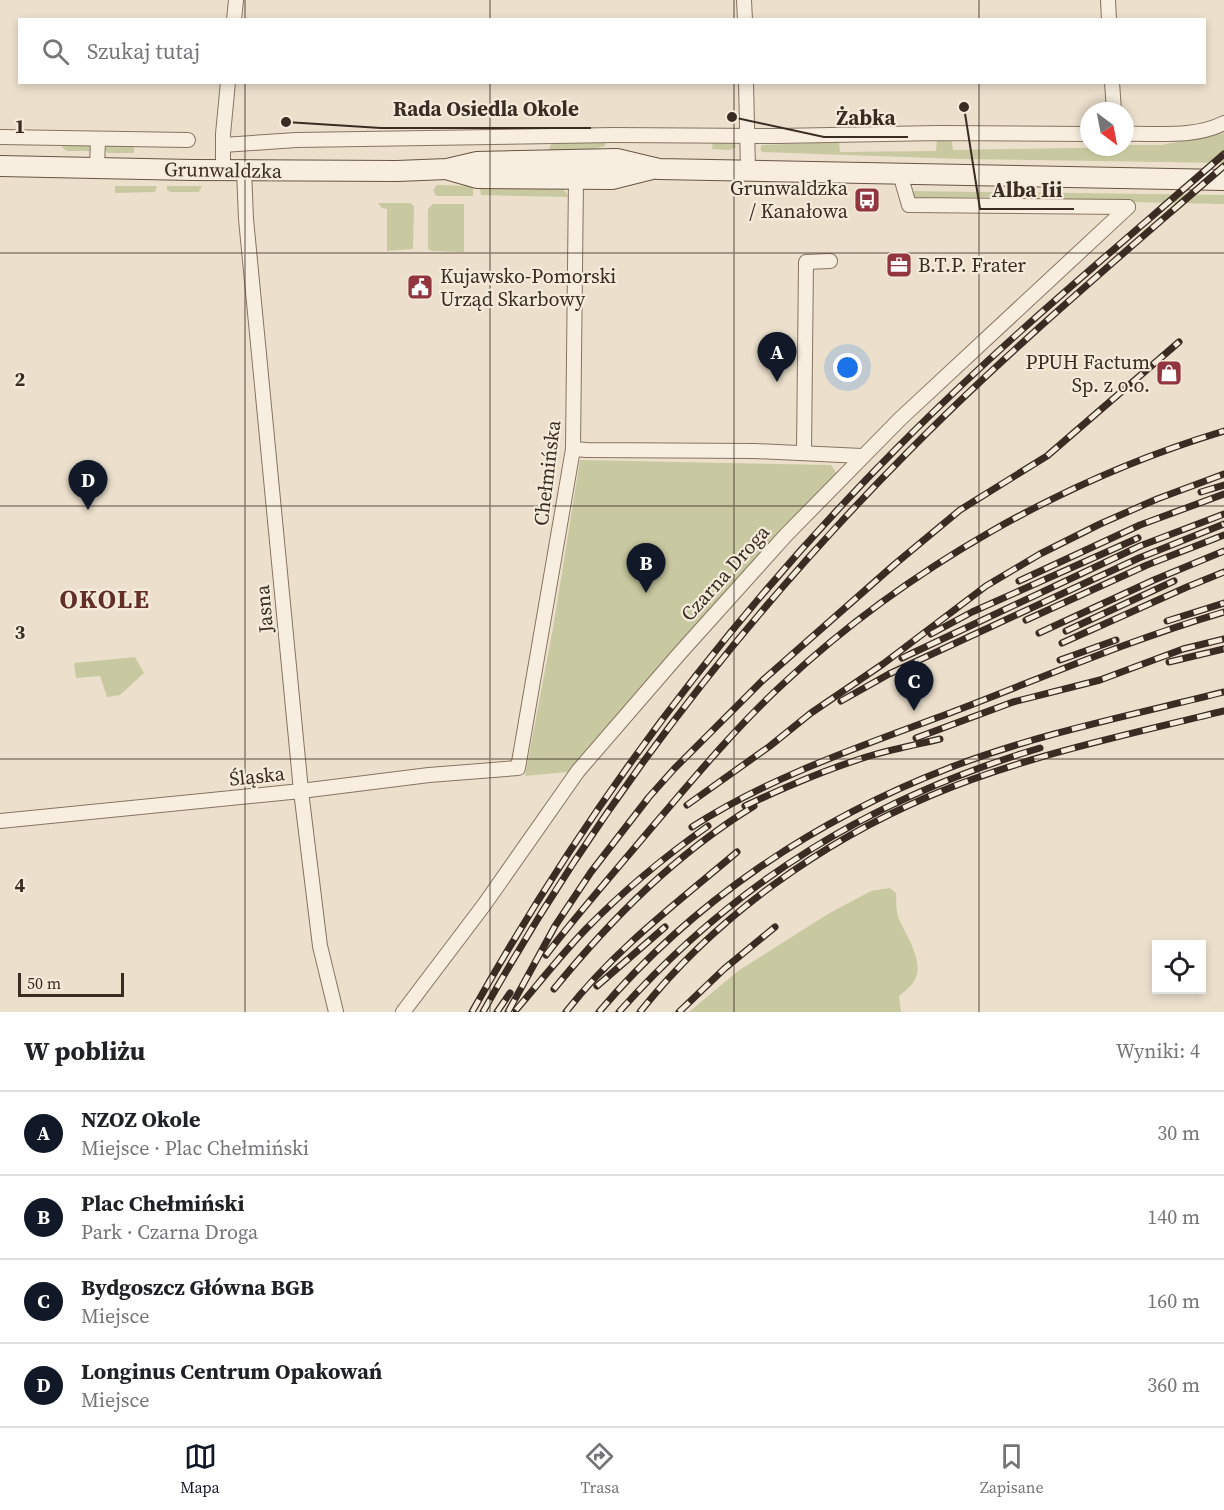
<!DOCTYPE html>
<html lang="pl">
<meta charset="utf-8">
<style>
:root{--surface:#fff;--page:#f2f2f2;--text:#202124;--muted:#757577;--line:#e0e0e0;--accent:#111827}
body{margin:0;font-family:"Source Serif 4",serif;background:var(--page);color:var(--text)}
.controls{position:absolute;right:18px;bottom:18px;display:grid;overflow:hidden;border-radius:0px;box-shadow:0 3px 9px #0003}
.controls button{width:54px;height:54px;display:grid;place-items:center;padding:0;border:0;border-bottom:2px solid var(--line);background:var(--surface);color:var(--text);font:30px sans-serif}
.compass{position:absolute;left:1080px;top:102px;width:54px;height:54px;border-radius:50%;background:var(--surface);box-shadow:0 3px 9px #0003;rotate:148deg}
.scale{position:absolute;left:18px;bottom:15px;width:106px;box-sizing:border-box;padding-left:6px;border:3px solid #3a2c23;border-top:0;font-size:16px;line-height:21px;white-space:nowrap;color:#3a2c23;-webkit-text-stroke:4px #f4ebdb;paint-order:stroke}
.you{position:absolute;left:848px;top:368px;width:21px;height:21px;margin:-15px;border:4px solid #fff;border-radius:50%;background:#1a73e8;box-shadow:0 0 0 9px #1a73e833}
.badge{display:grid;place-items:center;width:39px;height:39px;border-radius:50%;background:var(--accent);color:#fff;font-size:20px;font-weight:700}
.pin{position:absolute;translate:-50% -50px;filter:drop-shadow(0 2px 3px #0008)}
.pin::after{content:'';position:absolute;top:32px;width:21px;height:18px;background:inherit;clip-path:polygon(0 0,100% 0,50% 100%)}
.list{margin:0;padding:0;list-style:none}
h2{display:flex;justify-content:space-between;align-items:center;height:78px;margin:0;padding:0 24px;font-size:26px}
h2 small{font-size:20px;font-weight:400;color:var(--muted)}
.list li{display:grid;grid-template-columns:39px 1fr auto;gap:18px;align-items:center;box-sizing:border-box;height:84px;padding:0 24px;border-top:2px solid var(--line)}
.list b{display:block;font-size:22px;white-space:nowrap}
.list p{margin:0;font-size:20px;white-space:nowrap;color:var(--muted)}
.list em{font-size:20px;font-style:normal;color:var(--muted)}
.icon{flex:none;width:33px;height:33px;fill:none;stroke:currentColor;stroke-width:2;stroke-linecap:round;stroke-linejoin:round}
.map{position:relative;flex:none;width:1224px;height:1012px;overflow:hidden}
.search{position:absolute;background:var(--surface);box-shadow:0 3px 9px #0003;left:18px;right:18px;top:18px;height:66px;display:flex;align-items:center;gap:15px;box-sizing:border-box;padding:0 21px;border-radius:0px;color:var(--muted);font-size:22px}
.sheet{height:414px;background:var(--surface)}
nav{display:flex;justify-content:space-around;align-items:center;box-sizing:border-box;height:84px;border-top:2px solid var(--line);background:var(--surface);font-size:16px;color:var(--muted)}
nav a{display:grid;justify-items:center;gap:3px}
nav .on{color:var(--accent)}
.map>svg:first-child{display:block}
</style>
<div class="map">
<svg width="1224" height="1012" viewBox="0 0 1224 1012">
<rect width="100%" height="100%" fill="#ece0cc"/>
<g fill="#c8c9a0">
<path d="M1224 133V163L961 159 762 152 760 148 762 145 839 142 840 152 936 151 937 139 951 138 953 150 1125 147V145H1161Z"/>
<path d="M713 141H732L737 147 729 150 712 149Z"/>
<path d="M600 142H605V146L582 152H547L552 143Z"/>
<path d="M61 143 92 144V151H67L63 148Z"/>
<path d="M106 145H134V153H108L105 150Z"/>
<path d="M437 185 470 186 473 189V196H436L433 190Z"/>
<path d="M483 185 561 187 568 195 567 197 481 195 480 189Z"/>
<path d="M115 186H157L155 192 115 193Z"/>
<path d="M167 186H202L199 192H171L167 190Z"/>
<path d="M910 191 1224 195V204L1035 200 1032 197 913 198Z"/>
<path d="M378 203H410L414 206 413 249 387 251V209L382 208Z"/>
<path d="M433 204H464V252L432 251 428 249V209Z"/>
<path d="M580 460 831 465 837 474 578 771 525 776 553 628Z"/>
<path d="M135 657 144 673 120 695 107 697 100 676 76 678 74 663Z"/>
<path d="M890 888 896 893C896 901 896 909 898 917 905 933 921 956 917 974 915 984 906 990 899 996L901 1012H689L738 971 828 914 871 891Z"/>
</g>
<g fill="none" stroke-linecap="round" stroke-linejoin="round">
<defs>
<g id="street">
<path d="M744 0 745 20"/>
<path d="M1108 0 1109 20"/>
<path d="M234 20 236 0"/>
<path d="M746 82 748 170"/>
<path d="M1112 82 1114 111"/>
<path d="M1125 134C1157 133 1195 138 1224 123"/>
<path d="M0 137 188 140"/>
<path d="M223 145 296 140 614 135 777 136 939 133 1089 134"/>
<path d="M97 168 98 139"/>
<path d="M223 170V134L228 82"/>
<path d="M244 170 246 219 301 791 320 946 336 1012"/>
<path d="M900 174 909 205 1128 207"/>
<path d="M573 449 587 450 755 451 862 456"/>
<path d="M804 452 806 262 830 261"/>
<path d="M0 821 301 791 429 775 518 768 573 449 576 179"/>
<path d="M403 1012 484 905 578 771 680 653 786 535 900 419 1128 207"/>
</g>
<g id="secondary">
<path d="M0 166 192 170 397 171 447 169 477 162 617 159 659 169 1224 180"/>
<path d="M449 170 477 178 612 179 652 169"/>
</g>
</defs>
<use href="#street" stroke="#877361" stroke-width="16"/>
<use href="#secondary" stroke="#6a5444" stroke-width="22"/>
<use href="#street" stroke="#f7eedf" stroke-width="14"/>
<use href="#secondary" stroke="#f7eedf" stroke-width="20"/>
<defs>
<g id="rail">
<path d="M1201 492 1224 485"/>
<path d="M1019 581 1140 525 1224 494"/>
<path d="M1026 620 1147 565 1224 535"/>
<path d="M1167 621 1224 603"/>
<path d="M1066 631 1174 581"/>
<path d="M1039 633 1154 580 1224 551"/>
<path d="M931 634 972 612 1138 538"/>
<path d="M1062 643 1187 587 1224 572"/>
<path d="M902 658 1140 546 1224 514"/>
<path d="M1060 660 1116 640"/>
<path d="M1169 662 1224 649"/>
<path d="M841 701 889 674 1139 558 1224 524"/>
<path d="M916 738 1013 702 1100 680 1183 649 1224 639"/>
<path d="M687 805 770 746 811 713 883 664 986 586 1040 554 1100 524 1157 499 1224 474"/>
<path d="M745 806C783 788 822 771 863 758 888 750 915 745 940 739"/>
<path d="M692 827C773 775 865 745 955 711 1044 677 1132 639 1224 612"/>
<path d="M546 955C580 911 617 869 653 826 695 777 736 727 784 683 906 569 1064 479 1224 431"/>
<path d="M597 986 665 927"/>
<path d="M554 989C612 918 676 854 754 806"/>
<path d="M516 1010C539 983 561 955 585 930 623 891 664 857 708 826"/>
<path d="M472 1012C588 805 731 615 898 447 1001 343 1114 250 1224 154"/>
<path d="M483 1012C597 808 740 622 904 456 1005 353 1115 261 1224 166"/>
<path d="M497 1012 510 993"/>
<path d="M508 1012 555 926 591 872 649 797 674 769 763 680 895 564 960 510 1047 456 1179 342"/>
<path d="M566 1012C614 950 678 902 737 852"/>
<path d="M599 1012C692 902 814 820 949 768 1037 734 1132 715 1224 692"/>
<path d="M619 1012C736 881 872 798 1040 748"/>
<path d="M640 1012C715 917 821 842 932 795 1025 756 1126 735 1224 711"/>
<path d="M679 1012 724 969 775 927"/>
</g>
</defs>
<use href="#rail" stroke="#3a2c23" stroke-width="7"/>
<use href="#rail" stroke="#f4ebdb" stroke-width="4.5" stroke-dasharray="14" stroke-linecap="butt"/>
</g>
<path fill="none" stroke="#3a2c23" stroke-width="1.5" stroke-opacity="0.55" d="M245 0V20M490 0V20M734 0V20M979 0V20M245 82V1012M490 82V1012M734 82V1012M979 82V1012M0 253H1224M0 506H1224M0 759H1224"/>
<defs>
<symbol id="bus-square" viewBox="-11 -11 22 22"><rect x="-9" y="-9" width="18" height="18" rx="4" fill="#91363e" stroke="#f4ebdb"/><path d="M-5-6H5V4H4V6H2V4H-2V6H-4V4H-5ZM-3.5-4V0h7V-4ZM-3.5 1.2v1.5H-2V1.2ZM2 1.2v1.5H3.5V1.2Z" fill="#fff"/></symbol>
<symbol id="office-square" viewBox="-11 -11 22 22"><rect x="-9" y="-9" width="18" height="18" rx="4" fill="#91363e" stroke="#f4ebdb"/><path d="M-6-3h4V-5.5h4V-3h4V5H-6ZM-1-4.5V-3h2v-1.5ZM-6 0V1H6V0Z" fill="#fff"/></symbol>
<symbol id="civic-square" viewBox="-11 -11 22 22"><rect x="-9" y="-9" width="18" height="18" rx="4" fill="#91363e" stroke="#f4ebdb"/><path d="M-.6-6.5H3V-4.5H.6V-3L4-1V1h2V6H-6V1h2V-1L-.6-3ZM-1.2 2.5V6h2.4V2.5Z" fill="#fff"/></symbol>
<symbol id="shop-square" viewBox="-11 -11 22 22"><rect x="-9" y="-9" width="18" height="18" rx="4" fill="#91363e" stroke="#f4ebdb"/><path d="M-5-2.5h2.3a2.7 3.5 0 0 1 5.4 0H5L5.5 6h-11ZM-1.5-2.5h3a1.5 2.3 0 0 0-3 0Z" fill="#fff"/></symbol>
</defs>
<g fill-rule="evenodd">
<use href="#bus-square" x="852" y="185" width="30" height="30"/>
<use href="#office-square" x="884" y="250" width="30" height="30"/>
<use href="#civic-square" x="405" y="272" width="30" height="30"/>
<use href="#shop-square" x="1154" y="358" width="30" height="30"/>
</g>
<g text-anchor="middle" stroke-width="4.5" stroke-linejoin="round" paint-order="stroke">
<g font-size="20" fill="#3a2c23" stroke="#f4ebdb">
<text transform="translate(223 170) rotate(1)" y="7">Grunwaldzka</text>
<text transform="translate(547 473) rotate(-83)" y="7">Chełmińska</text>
<text transform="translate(725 573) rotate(-48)" y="7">Czarna Droga</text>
<text transform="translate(264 609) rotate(-95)" y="7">Jasna</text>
<text transform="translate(257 776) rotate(-6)" y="7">Śląska</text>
</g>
<g font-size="20" fill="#3a2c23" stroke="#f4ebdb" text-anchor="end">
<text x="848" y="195">Grunwaldzka<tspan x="848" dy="23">/ Kanałowa</tspan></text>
<text x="918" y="272" text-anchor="start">B.T.P. Frater</text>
<text x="440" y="283" text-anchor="start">Kujawsko-Pomorski<tspan x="440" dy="23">Urząd Skarbowy</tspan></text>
<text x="1150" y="369">PPUH Factum<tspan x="1150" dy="23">Sp. z o.o.</tspan></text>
</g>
<g font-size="26" font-weight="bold" letter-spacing="1.5" fill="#622e26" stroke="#f4ebdb">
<text x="105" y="608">OKOLE</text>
</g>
</g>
<g font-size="20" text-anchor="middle" font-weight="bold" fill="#3a2c23" stroke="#f4ebdb" stroke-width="4.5" stroke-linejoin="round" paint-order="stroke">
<text x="20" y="133">1</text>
<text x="20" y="386">2</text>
<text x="20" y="639">3</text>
<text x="20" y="892">4</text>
</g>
<path fill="none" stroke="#3a2c23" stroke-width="2" d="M286 122L381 128H591M732 117L824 137H908M964 107L980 209H1074"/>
<g fill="#3a2c23" stroke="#f4ebdb" stroke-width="2">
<circle cx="286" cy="122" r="6"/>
<circle cx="732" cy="117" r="6"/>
<circle cx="964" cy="107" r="6"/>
</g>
<g font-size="21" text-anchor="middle" font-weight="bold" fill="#3a2c23" stroke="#f4ebdb" stroke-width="4.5" stroke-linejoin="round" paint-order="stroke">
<text x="486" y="116">Rada Osiedla Okole</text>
<text x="866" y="125">Żabka</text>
<text x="1027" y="197">Alba Iii</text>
</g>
</svg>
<div class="controls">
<button><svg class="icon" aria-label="locate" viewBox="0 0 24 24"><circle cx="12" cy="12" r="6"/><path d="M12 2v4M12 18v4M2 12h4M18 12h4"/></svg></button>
</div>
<svg class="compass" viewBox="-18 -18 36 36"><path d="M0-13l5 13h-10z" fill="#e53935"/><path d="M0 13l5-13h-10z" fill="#757577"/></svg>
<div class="scale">50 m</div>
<div class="you"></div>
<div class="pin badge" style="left:777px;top:382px">A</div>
<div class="pin badge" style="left:646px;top:593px">B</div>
<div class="pin badge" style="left:914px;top:711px">C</div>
<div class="pin badge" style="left:88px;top:510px">D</div>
<div class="search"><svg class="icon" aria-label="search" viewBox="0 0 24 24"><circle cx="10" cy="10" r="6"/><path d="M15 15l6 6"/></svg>Szukaj tutaj</div>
</div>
<section class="sheet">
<h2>W pobliżu<small>Wyniki: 4</small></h2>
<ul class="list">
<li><span class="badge">A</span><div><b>NZOZ Okole</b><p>Miejsce · Plac Chełmiński</p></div><em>30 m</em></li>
<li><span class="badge">B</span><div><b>Plac Chełmiński</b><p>Park · Czarna Droga</p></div><em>140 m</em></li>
<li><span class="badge">C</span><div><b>Bydgoszcz Główna BGB</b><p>Miejsce</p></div><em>160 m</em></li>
<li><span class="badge">D</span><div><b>Longinus Centrum Opakowań</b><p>Miejsce</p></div><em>360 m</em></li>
</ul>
</section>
<nav>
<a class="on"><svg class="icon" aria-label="map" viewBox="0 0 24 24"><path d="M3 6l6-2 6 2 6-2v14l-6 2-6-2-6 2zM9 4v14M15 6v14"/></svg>Mapa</a>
<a><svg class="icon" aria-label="directions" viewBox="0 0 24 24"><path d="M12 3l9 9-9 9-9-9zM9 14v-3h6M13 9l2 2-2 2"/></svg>Trasa</a>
<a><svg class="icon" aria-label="saved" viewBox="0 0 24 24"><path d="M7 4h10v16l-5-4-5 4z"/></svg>Zapisane</a>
</nav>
